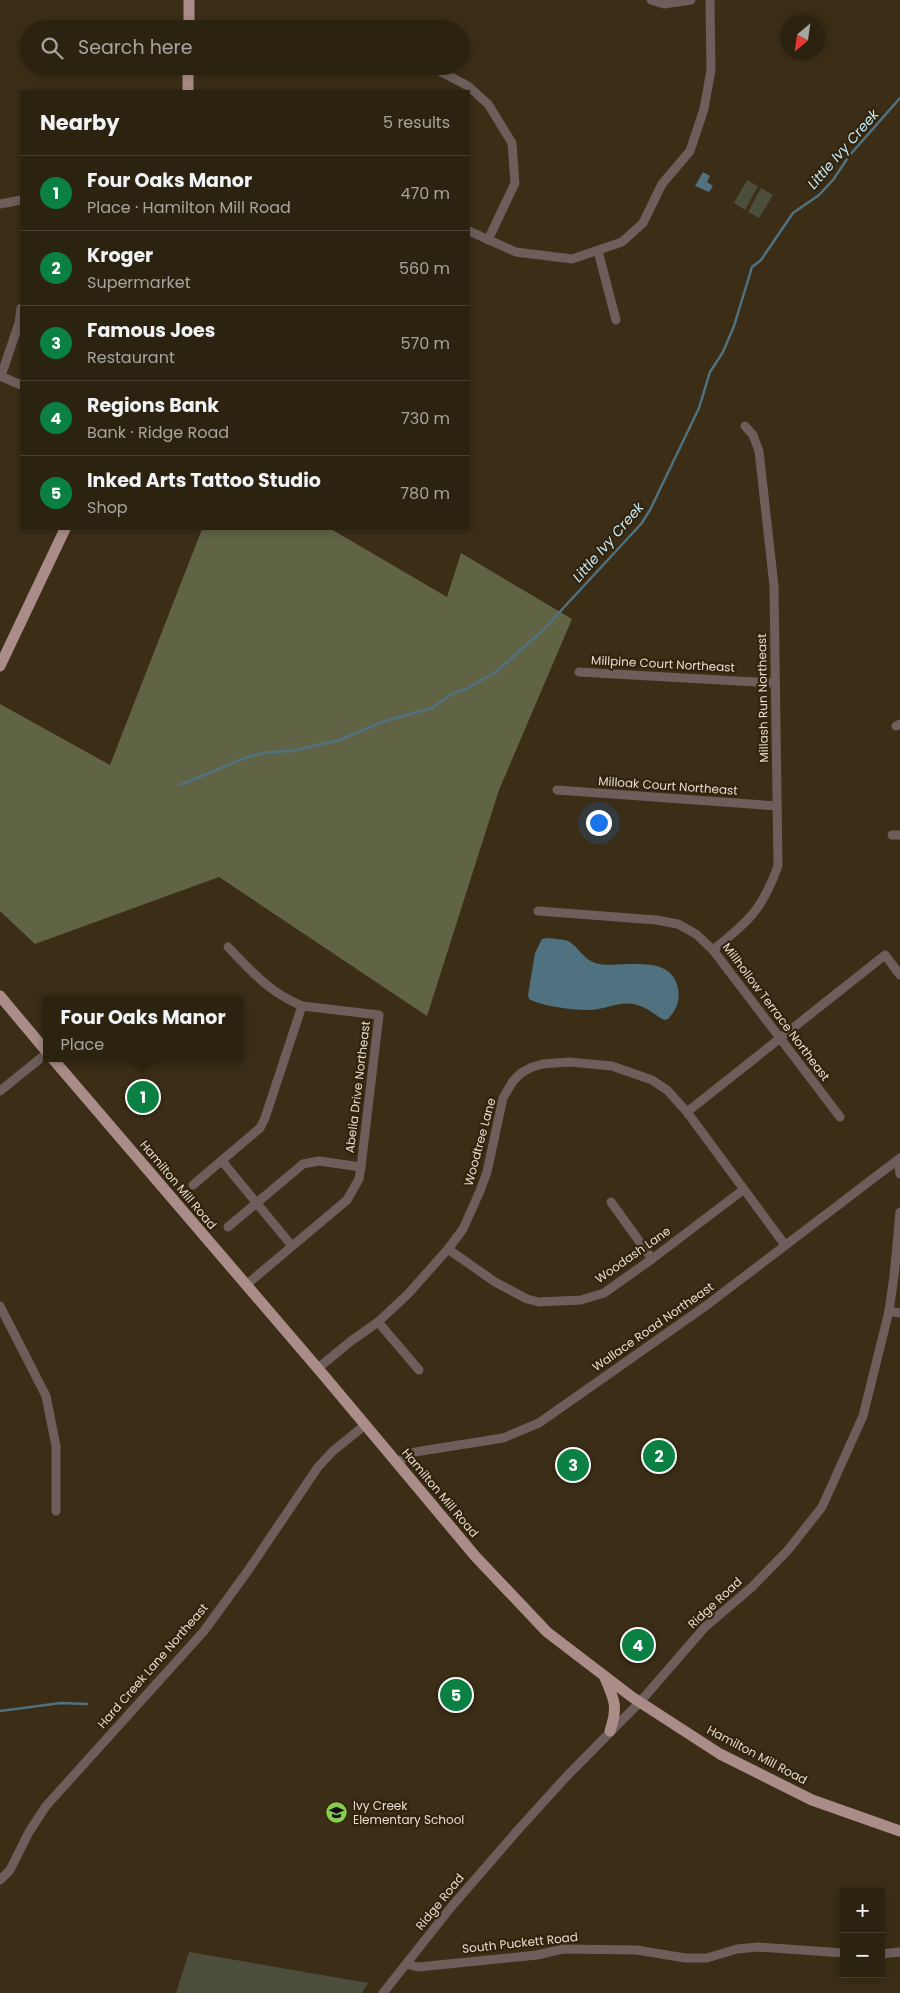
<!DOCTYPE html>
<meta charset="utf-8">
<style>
:root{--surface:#2c2210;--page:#342a19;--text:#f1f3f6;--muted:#a6a49f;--line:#483f30;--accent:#0b8043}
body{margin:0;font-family:Poppins,sans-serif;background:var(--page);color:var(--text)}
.controls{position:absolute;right:15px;bottom:15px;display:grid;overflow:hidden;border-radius:0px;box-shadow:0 2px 8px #0003}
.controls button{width:45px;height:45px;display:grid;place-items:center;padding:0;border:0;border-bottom:1px solid var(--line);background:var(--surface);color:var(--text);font:25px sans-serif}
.compass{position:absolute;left:780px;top:15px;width:45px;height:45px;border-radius:50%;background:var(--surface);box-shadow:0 2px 8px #0003;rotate:209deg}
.you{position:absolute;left:598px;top:822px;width:18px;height:18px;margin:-12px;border:4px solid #fff;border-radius:50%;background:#1a73e8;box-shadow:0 0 0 8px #1a73e833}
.badge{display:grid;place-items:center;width:32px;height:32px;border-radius:50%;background:var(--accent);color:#fff;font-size:16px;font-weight:700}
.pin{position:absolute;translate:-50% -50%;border:2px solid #fff;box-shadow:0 1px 5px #0006}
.popup{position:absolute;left:43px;top:997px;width:200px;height:65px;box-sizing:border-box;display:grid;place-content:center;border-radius:0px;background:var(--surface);filter:drop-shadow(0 1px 4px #0005);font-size:16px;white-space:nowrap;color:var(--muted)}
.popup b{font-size:19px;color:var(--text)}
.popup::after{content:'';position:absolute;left:50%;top:100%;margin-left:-10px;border:10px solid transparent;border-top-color:var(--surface)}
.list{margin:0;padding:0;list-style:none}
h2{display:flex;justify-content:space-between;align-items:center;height:65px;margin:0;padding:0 20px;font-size:21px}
h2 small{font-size:16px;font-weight:400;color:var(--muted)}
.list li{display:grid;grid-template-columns:32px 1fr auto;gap:15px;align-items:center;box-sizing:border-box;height:75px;padding:0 20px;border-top:1px solid var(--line)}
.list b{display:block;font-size:19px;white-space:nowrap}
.list p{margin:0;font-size:16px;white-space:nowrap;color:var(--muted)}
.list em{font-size:16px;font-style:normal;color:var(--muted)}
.icon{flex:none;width:28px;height:28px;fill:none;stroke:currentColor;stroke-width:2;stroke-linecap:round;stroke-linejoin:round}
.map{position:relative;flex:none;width:900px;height:1993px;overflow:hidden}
.search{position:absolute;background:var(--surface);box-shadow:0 2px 8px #0003;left:20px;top:20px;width:450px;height:55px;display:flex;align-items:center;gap:12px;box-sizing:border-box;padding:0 18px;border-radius:28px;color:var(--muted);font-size:19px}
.panel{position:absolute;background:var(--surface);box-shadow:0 2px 8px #0003;left:20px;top:90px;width:450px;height:440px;border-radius:0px}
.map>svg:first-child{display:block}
</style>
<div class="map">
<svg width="900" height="1993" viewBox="0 0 900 1993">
<rect width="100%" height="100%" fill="#3b2d16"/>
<g fill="#4c4e3c">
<path d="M747 180 758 186 745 210 734 203Z"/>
<path d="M761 188 773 195 759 218 748 212Z"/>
<path d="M189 1952 368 1983 362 1993H176Z"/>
</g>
<path fill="#616345" d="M202 529H331L447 597 461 553 572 619 499 790 427 1016 219 877 35 944 0 911V704L110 765Z"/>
<g fill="#507280">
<path d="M703 172 710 176 707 182 713 186 709 192 695 186Z"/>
<path d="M548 938C554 939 562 939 568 941 578 946 583 959 595 963 619 970 670 951 678 988 680 1001 677 1009 668 1019L664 1020C653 1014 646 1006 633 1004 622 1002 610 1007 598 1009 581 1012 549 1007 533 1001L529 999 528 995 535 953 542 939Z"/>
</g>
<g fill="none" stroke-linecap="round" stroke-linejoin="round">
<g stroke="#507280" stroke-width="2.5">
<path d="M180 785 250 756 268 752 292 751 339 740 385 721 432 708 453 693 466 689 496 672 543 630 641 524 650 510 699 408 710 372 723 352 734 326 752 267 761 260 793 213 819 195 833 180 849 156 900 98"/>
<path d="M0 1711 61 1703 87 1704"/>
</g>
<g stroke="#6d5e5c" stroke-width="9">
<path d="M651 0 664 4 691 0"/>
<path d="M430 66 468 86 488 104 512 143 515 183 488 240"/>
<path d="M0 204 21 200"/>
<path d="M469 231 516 252 572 259 622 242 643 223 662 184 690 151 704 109 711 70 710 0"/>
<path d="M598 251 616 320"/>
<path d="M0 376 21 385"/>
<path d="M1 376 19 323 21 308"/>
<path d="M579 672 775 683"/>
<path d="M896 726 900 724"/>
<path d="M557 790 777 806"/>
<path d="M892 835H900"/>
<path d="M538 911 656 920 678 924 696 934 713 950 840 1117"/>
<path d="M228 947C252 972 269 992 302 1006L379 1015 361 1167 359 1179 347 1200 246 1285"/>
<path d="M713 950C749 921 762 910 778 866L774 586 759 451 753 435 745 426"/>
<path d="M0 1091 47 1053"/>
<path d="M687 1112 885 955 900 975"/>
<path d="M898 1160 900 1174"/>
<path d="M222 1161 292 1246"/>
<path d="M193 1185 260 1128 265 1118 302 1006"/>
<path d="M611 1202 652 1259"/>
<path d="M228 1227 303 1164 319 1161 361 1167"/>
<path d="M448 1249 495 1282 527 1299 539 1302 581 1300 604 1293 652 1259 743 1190"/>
<path d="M0 1306 46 1396 56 1446V1511"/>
<path d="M889 1311 900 1313"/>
<path d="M378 1322 419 1370"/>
<path d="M317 1369 351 1341 378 1322 408 1294 448 1249 463 1229 480 1191 487 1172 503 1098 513 1081 521 1073 532 1067 543 1064 569 1062 612 1066 652 1080 667 1090 687 1112 785 1245"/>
<path d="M397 1462 415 1452 503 1438 539 1423 707 1305 900 1158"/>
<path d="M0 1880 10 1870 29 1832 46 1806 204 1631 247 1572 318 1467 333 1451 365 1425"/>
<path d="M881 1954 900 1952"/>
<path d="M406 1964 418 1967 537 1955 563 1949 637 1950 685 1958H707L737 1949 758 1947 844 1953"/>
<path d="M383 1993 452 1906 517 1831 566 1777 640 1702 705 1627 752 1587 788 1550 822 1507 863 1416 889 1311 894 1276 900 1212"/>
</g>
<g stroke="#aa8c88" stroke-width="11">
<path d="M189 29V0"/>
<path d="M188 91V66"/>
<path d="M0 666 65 529"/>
<path d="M0 996 47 1052"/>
<path d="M52 1058 326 1378 475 1556 547 1632 632 1697 720 1754 812 1800 900 1831"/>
<path d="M605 1678C615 1701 618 1707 610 1731"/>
</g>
</g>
<defs>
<symbol id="school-disc" viewBox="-11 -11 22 22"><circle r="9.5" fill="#86cf4c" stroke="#31230c"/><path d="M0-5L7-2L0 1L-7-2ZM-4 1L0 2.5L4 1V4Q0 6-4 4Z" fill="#111"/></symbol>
</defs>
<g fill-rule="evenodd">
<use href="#school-disc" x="324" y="1800" width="25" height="25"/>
</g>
<g text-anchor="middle" stroke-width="4.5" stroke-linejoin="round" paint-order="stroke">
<g font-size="12" fill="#e5dcce" stroke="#31230c">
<text transform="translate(663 664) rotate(3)" y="4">Millpine Court Northeast</text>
<text transform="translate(763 698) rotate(-91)" y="4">Millash Run Northeast</text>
<text transform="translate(668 786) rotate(4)" y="4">Milloak Court Northeast</text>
<text transform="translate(776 1012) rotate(53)" y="4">Millhollow Terrace Northeast</text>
<text transform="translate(358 1087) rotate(-83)" y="4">Abelia Drive Northeast</text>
<text transform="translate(480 1142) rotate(-75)" y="4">Woodtree Lane</text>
<text transform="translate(178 1185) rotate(50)" y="4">Hamilton Mill Road</text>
<text transform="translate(633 1255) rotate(-35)" y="4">Woodash Lane</text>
<text transform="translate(653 1327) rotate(-35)" y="4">Wallace Road Northeast</text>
<text transform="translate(440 1493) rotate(50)" y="4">Hamilton Mill Road</text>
<text transform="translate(715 1603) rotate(-43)" y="4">Ridge Road</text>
<text transform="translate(153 1666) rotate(-49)" y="4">Hard Creek Lane Northeast</text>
<text transform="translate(757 1755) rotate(28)" y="4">Hamilton Mill Road</text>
<text transform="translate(440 1902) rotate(-51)" y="4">Ridge Road</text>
<text transform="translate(520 1943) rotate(-6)" y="4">South Puckett Road</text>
</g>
<g font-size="12" fill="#e5dcce" stroke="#31230c" text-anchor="start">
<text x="353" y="1810">Ivy Creek<tspan x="353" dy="14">Elementary School</tspan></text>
</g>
<g font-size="14" font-style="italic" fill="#c4eaf9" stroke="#31230c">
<text transform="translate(843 149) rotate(-49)" y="5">Little Ivy Creek</text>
<text transform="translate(608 542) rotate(-49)" y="5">Little Ivy Creek</text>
</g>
</g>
</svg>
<div class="controls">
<button>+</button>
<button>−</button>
</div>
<svg class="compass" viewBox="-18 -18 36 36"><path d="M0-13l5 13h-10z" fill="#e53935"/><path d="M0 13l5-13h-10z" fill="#a6a49f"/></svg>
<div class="you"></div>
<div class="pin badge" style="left:143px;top:1097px">1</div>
<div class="popup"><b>Four Oaks Manor</b>Place</div>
<div class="pin badge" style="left:659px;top:1456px">2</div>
<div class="pin badge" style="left:573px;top:1465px">3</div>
<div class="pin badge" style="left:638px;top:1645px">4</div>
<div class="pin badge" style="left:456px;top:1695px">5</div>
<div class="search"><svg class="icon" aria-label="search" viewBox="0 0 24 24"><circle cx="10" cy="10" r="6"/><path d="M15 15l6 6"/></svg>Search here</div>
<section class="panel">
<h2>Nearby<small>5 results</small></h2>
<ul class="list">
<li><span class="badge">1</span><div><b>Four Oaks Manor</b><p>Place · Hamilton Mill Road</p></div><em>470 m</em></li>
<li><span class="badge">2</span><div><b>Kroger</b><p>Supermarket</p></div><em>560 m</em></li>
<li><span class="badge">3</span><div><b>Famous Joes</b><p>Restaurant</p></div><em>570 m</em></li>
<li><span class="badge">4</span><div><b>Regions Bank</b><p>Bank · Ridge Road</p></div><em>730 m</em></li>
<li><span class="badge">5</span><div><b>Inked Arts Tattoo Studio</b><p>Shop</p></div><em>780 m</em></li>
</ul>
</section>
</div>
